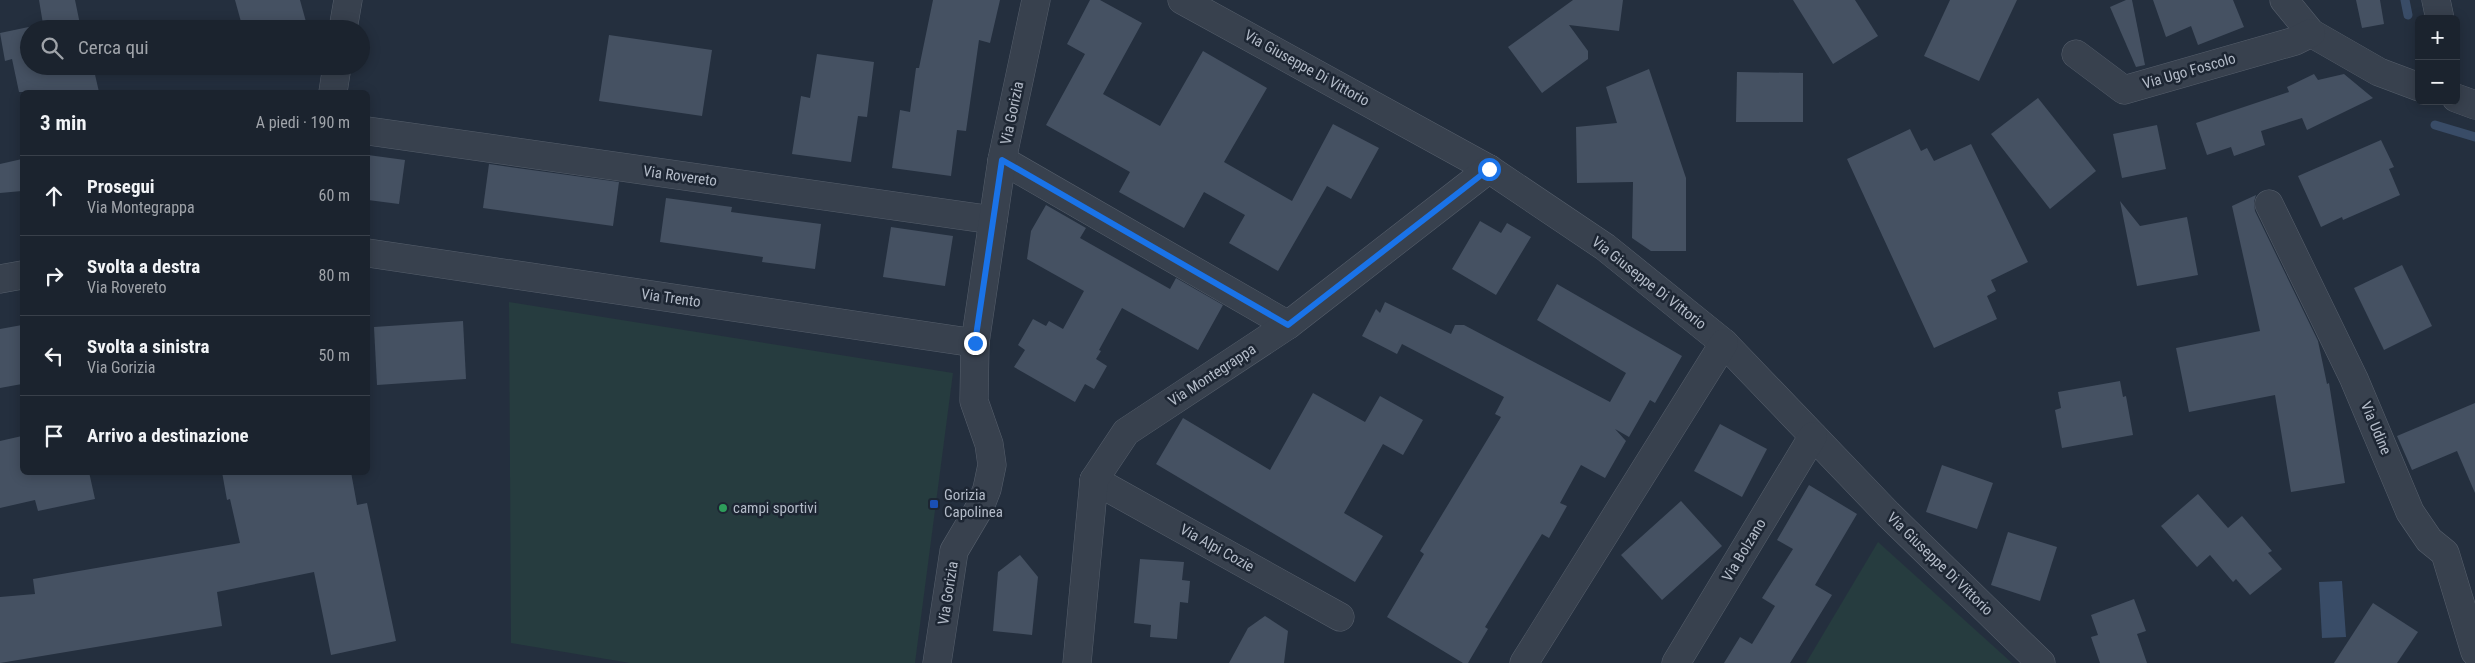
<!DOCTYPE html>
<html lang="it">
<meta charset="utf-8">
<style>
:root{--surface:#1b232e;--page:#242b36;--text:#f1f3f6;--muted:#a0a4aa;--line:#39404a}
body{margin:0;font-family:"Roboto Condensed",sans-serif;background:var(--page);color:var(--text)}
.controls{position:absolute;right:15px;top:15px;display:grid;overflow:hidden;border-radius:8px;box-shadow:0 2px 12px #0003}
.controls button{width:45px;height:45px;display:grid;place-items:center;padding:0;border:0;border-bottom:1px solid var(--line);background:var(--surface);color:var(--text);font:25px sans-serif}
.stop{position:absolute;width:15px;height:15px;margin:-11px;border:4px solid #1a73e8;border-radius:50%;background:#fff}
.stop.end{background:#1a73e8;border-color:#fff;box-shadow:0 1px 5px #0008}
.list{margin:0;padding:0;list-style:none}
h2{display:flex;justify-content:space-between;align-items:center;height:65px;margin:0;padding:0 20px;font-size:21px}
h2 small{font-size:16px;font-weight:400;color:var(--muted)}
.list li{display:grid;grid-template-columns:32px 1fr auto;gap:15px;align-items:center;box-sizing:border-box;height:80px;padding:0 20px;border-top:1px solid var(--line)}
.list b{display:block;font-size:19px;white-space:nowrap}
.list p{margin:0;font-size:16px;white-space:nowrap;color:var(--muted)}
.list em{font-size:16px;font-style:normal;color:var(--muted)}
.icon{flex:none;width:28px;height:28px;fill:none;stroke:currentColor;stroke-width:2;stroke-linecap:round;stroke-linejoin:round}
.map{position:relative;flex:none;width:2475px;height:663px;overflow:hidden}
.search{position:absolute;background:var(--surface);box-shadow:0 2px 12px #0003;left:20px;top:20px;width:350px;height:55px;display:flex;align-items:center;gap:12px;box-sizing:border-box;padding:0 18px;border-radius:28px;color:var(--muted);font-size:19px}
.panel{position:absolute;background:var(--surface);box-shadow:0 2px 12px #0003;left:20px;top:90px;width:350px;height:385px;border-radius:8px}
.map>svg:first-child{display:block}
</style>
<div class="map">
<svg width="2475" height="663" viewBox="0 0 2475 663">
<rect width="100%" height="100%" fill="#242f3e"/>
<g fill="#263c3f">
<path d="M509 302 953 373 915 663H630L511 643Z"/>
<path d="M1878 542 2012 663H1806Z"/>
</g>
<path fill="#394c67" d="M2342 581 2346 637 2322 638 2319 582Z"/>
<g fill="none" stroke-linecap="round" stroke-linejoin="round">
<g stroke="#394c67" stroke-width="9">
<path d="M2405 0 2408 15"/>
<path d="M2435 125 2475 137"/>
</g>
</g>
<g fill="#455162">
<path d="M39 0H75L81 29H29V66H93L99 92H19L12 59 5 61 0 33 43 24Z"/>
<path d="M235 0H300L308 29H243Z"/>
<path d="M933 0H1000L990 43 979 40 966 131 957 130 951 176 892 168 900 110 910 112 916 68H919Z"/>
<path d="M1090 0H1100L1142 23 1103 94 1160 126 1203 51 1267 88 1224 162 1292 201 1333 124 1379 148 1351 199 1327 186 1278 271 1229 243 1245 215 1204 192 1184 228 1119 192 1130 172 1046 125 1085 54 1067 44Z"/>
<path d="M1573 0H1623L1619 31 1569 25 1588 51V59L1542 93 1508 47Z"/>
<path d="M1793 0H1855L1878 36 1833 64Z"/>
<path d="M1950 0H2017L1979 81 1924 56Z"/>
<path d="M2126 0H2132L2145 65 2136 67 2110 7Z"/>
<path d="M2153 0H2233L2244 27 2198 45 2191 26 2166 37Z"/>
<path d="M2356 0H2380L2384 24 2362 28Z"/>
<path d="M609 35 712 50 702 116 599 101Z"/>
<path d="M817 54 874 62 867 117 858 116 851 162 792 154 801 96 810 98Z"/>
<path d="M1649 69 1686 178V251H1651L1632 238 1633 182 1577 183 1576 127 1617 123 1606 87Z"/>
<path d="M1737 72 1803 73V122H1736Z"/>
<path d="M2314 74 2318 80 2344 74 2373 98 2307 130 2302 118 2261 131 2265 145 2234 156 2231 147 2207 155 2196 123 2289 92 2287 87Z"/>
<path d="M2038 98 2096 171 2050 209 1991 134Z"/>
<path d="M2157 125 2166 169 2122 178 2113 134Z"/>
<path d="M1910 129 1921 151 1927 148 1934 161 1971 144 2028 262 1991 280 1996 291 1987 296 1997 319 1934 348 1847 159Z"/>
<path d="M2381 140 2394 167 2389 169 2400 195 2343 220 2342 217 2321 227 2298 176Z"/>
<path d="M368 155 405 160 399 204 368 200Z"/>
<path d="M22 159V191L0 193V164Z"/>
<path d="M489 164 619 182 613 226 483 208Z"/>
<path d="M2256 195 2254 202 2255 211 2318 341 2327 384 2329 383 2345 483 2291 492 2275 395 2189 412 2176 348 2260 331 2232 206Z"/>
<path d="M666 198 732 207 731 212 821 224 815 269 762 262 763 257 660 242Z"/>
<path d="M2120 201 2140 226 2187 217 2198 275 2137 286Z"/>
<path d="M1046 205 1086 228 1080 238 1170 289 1176 278 1223 305 1198 350 1122 308 1099 350 1101 351 1096 359 1107 366 1094 389 1085 384 1075 402 1014 367 1025 350 1018 345 1033 319 1046 326 1049 321 1063 329 1084 291 1027 259 1031 231Z"/>
<path d="M1480 221 1501 233 1507 223 1531 237 1496 295 1452 269Z"/>
<path d="M891 227 953 236 945 286 883 277Z"/>
<path d="M2402 265 2432 326 2384 350 2354 288Z"/>
<path d="M1557 284 1682 356 1655 403 1650 400 1629 437 1615 429 1626 441 1605 478 1581 465 1560 503 1567 506 1549 538 1542 534 1485 627 1488 629 1468 663H1463L1387 617 1424 554 1420 551 1501 417 1495 414 1504 397 1402 344 1397 354 1362 336 1376 309 1380 313 1385 302 1451 334 1455 325H1464L1610 402 1626 373 1537 320Z"/>
<path d="M463 321 466 379 377 385 374 327Z"/>
<path d="M22 325V384L0 388V329Z"/>
<path d="M2120 381 2123 397 2126 396 2133 435 2062 448 2055 410 2061 408 2058 392Z"/>
<path d="M1313 393 1365 422 1380 396 1423 420 1403 455 1383 444 1344 513 1383 536 1355 582 1156 464 1183 418 1270 470Z"/>
<path d="M2475 403V493L2457 451 2412 470 2397 436Z"/>
<path d="M1720 424 1767 449 1742 497 1694 471Z"/>
<path d="M22 436V472H89L95 499 38 511 35 500 0 508V441Z"/>
<path d="M1942 465 1993 483 1977 529 1926 512Z"/>
<path d="M222 472H351L357 505 367 503 396 641 331 655 314 572 217 592 222 626 0 663V597L35 594 33 579 240 543 230 499 227 500Z"/>
<path d="M1809 485 1857 514 1815 585 1832 595 1790 663H1724L1740 637 1752 644 1775 606 1762 598 1793 549 1777 540Z"/>
<path d="M2198 494 2228 528 2242 516 2272 551 2268 553 2282 569 2250 595 2236 579 2233 582 2210 555 2197 567 2161 526Z"/>
<path d="M1681 501 1722 546 1662 600 1621 555Z"/>
<path d="M2008 532 2057 547 2040 601 1991 585Z"/>
<path d="M1020 555 1038 577 1032 635 993 631 998 572Z"/>
<path d="M1140 559 1184 562 1182 580 1190 581 1188 603 1180 602 1177 639 1150 637 1151 625 1134 623Z"/>
<path d="M2134 599 2146 631 2137 634 2147 663H2100L2091 637 2098 635 2091 615Z"/>
<path d="M2373 603 2418 632 2397 663H2334Z"/>
<path d="M1265 616 1288 631 1284 663H1229L1248 628Z"/>
</g>
<g fill="none" stroke-linecap="round" stroke-linejoin="round">
<defs>
<g id="minor">
<path d="M1182 0 1489 169 1605 247 1724 343 1888 514 2041 663"/>
<path d="M2284 0 2311 33 2379 72 2419 87"/>
<path d="M2436 0 2440 19"/>
<path d="M343 29 348 0"/>
<path d="M2076 54 2124 90 2295 41 2311 33"/>
<path d="M333 92 337 66"/>
<path d="M2456 98 2475 105"/>
<path d="M368 131 993 220"/>
<path d="M1002 160 1288 325"/>
<path d="M2269 204 2354 379 2410 512 2429 540 2445 553 2475 652"/>
<path d="M368 253 975 343"/>
<path d="M0 279 22 275"/>
<path d="M1094 480 1340 617"/>
<path d="M937 663 954 551 980 507 987 489 992 465 989 444 974 401 975 343 1002 160 1036 0"/>
<path d="M1077 663 1094 480 1126 432 1288 325 1489 169"/>
<path d="M1524 663 1724 343"/>
<path d="M1676 663 1813 436"/>
</g>
</defs>
<use href="#minor" stroke="#565f6c" stroke-width="29"/>
<use href="#minor" stroke="#38414e" stroke-width="28"/>
</g>
<g fill="none" stroke-linecap="round" stroke-linejoin="round">
<path stroke="#1a73e8" stroke-width="6" d="M975 343 1002 160 1288 325 1489 169"/>
</g>
<rect fill="#1a4fb4" stroke="#1d2633" stroke-width="2" x="929" y="499" width="10" height="10" rx="2.5"/>
<circle fill="#2e9e5b" stroke="#1d2633" stroke-width="2" cx="723" cy="508" r="5"/>
<g text-anchor="middle" stroke-width="5" stroke-linejoin="round" paint-order="stroke">
<g font-size="15" fill="#b4bcc9" stroke="#1d2633">
<text transform="translate(1307 68) rotate(29)" y="5">Via Giuseppe Di Vittorio</text>
<text transform="translate(2189 71) rotate(-16)" y="5">Via Ugo Foscolo</text>
<text transform="translate(1012 113) rotate(-78)" y="5">Via Gorizia</text>
<text transform="translate(680 176) rotate(8)" y="5">Via Rovereto</text>
<text transform="translate(1649 283) rotate(38)" y="5">Via Giuseppe Di Vittorio</text>
<text transform="translate(671 298) rotate(8)" y="5">Via Trento</text>
<text transform="translate(1212 375) rotate(-33)" y="5">Via Montegrappa</text>
<text transform="translate(2376 428) rotate(67)" y="5">Via Udine</text>
<text transform="translate(1217 548) rotate(29)" y="5">Via Alpi Cozie</text>
<text transform="translate(1744 550) rotate(-59)" y="5">Via Bolzano</text>
<text transform="translate(1940 564) rotate(44)" y="5">Via Giuseppe Di Vittorio</text>
<text transform="translate(948 593) rotate(-81)" y="5">Via Gorizia</text>
</g>
<g font-size="15" fill="#b4bcc9" stroke="#1d2633" text-anchor="start">
<text x="944" y="500">Gorizia<tspan x="944" dy="17">Capolinea</tspan></text>
<text x="733" y="513">campi sportivi</text>
</g>
</g>
</svg>
<div class="controls">
<button>+</button>
<button>−</button>
</div>
<div class="stop" style="left:1489px;top:169px"></div>
<div class="stop end" style="left:975px;top:343px"></div>
<div class="search"><svg class="icon" aria-label="search" viewBox="0 0 24 24"><circle cx="10" cy="10" r="6"/><path d="M15 15l6 6"/></svg>Cerca qui</div>
<section class="panel">
<h2>3 min<small>A piedi · 190 m</small></h2>
<ul class="list">
<li><svg class="icon" aria-label="ahead" viewBox="0 0 24 24"><path d="M12 20V5M6 11l6-6 6 6"/></svg><div><b>Prosegui</b><p>Via Montegrappa</p></div><em>60 m</em></li>
<li><svg class="icon" aria-label="right" viewBox="0 0 24 24"><path d="M7 20v-9h11M14 6l5 5-5 5"/></svg><div><b>Svolta a destra</b><p>Via Rovereto</p></div><em>80 m</em></li>
<li><svg class="icon" aria-label="left" viewBox="0 0 24 24"><path d="M17 20v-9H6M10 6l-5 5 5 5"/></svg><div><b>Svolta a sinistra</b><p>Via Gorizia</p></div><em>50 m</em></li>
<li><svg class="icon" aria-label="arrive" viewBox="0 0 24 24"><path d="M6 21V4h12l-3 4 3 4H6"/></svg><div><b>Arrivo a destinazione</b></div></li>
</ul>
</section>
</div>
